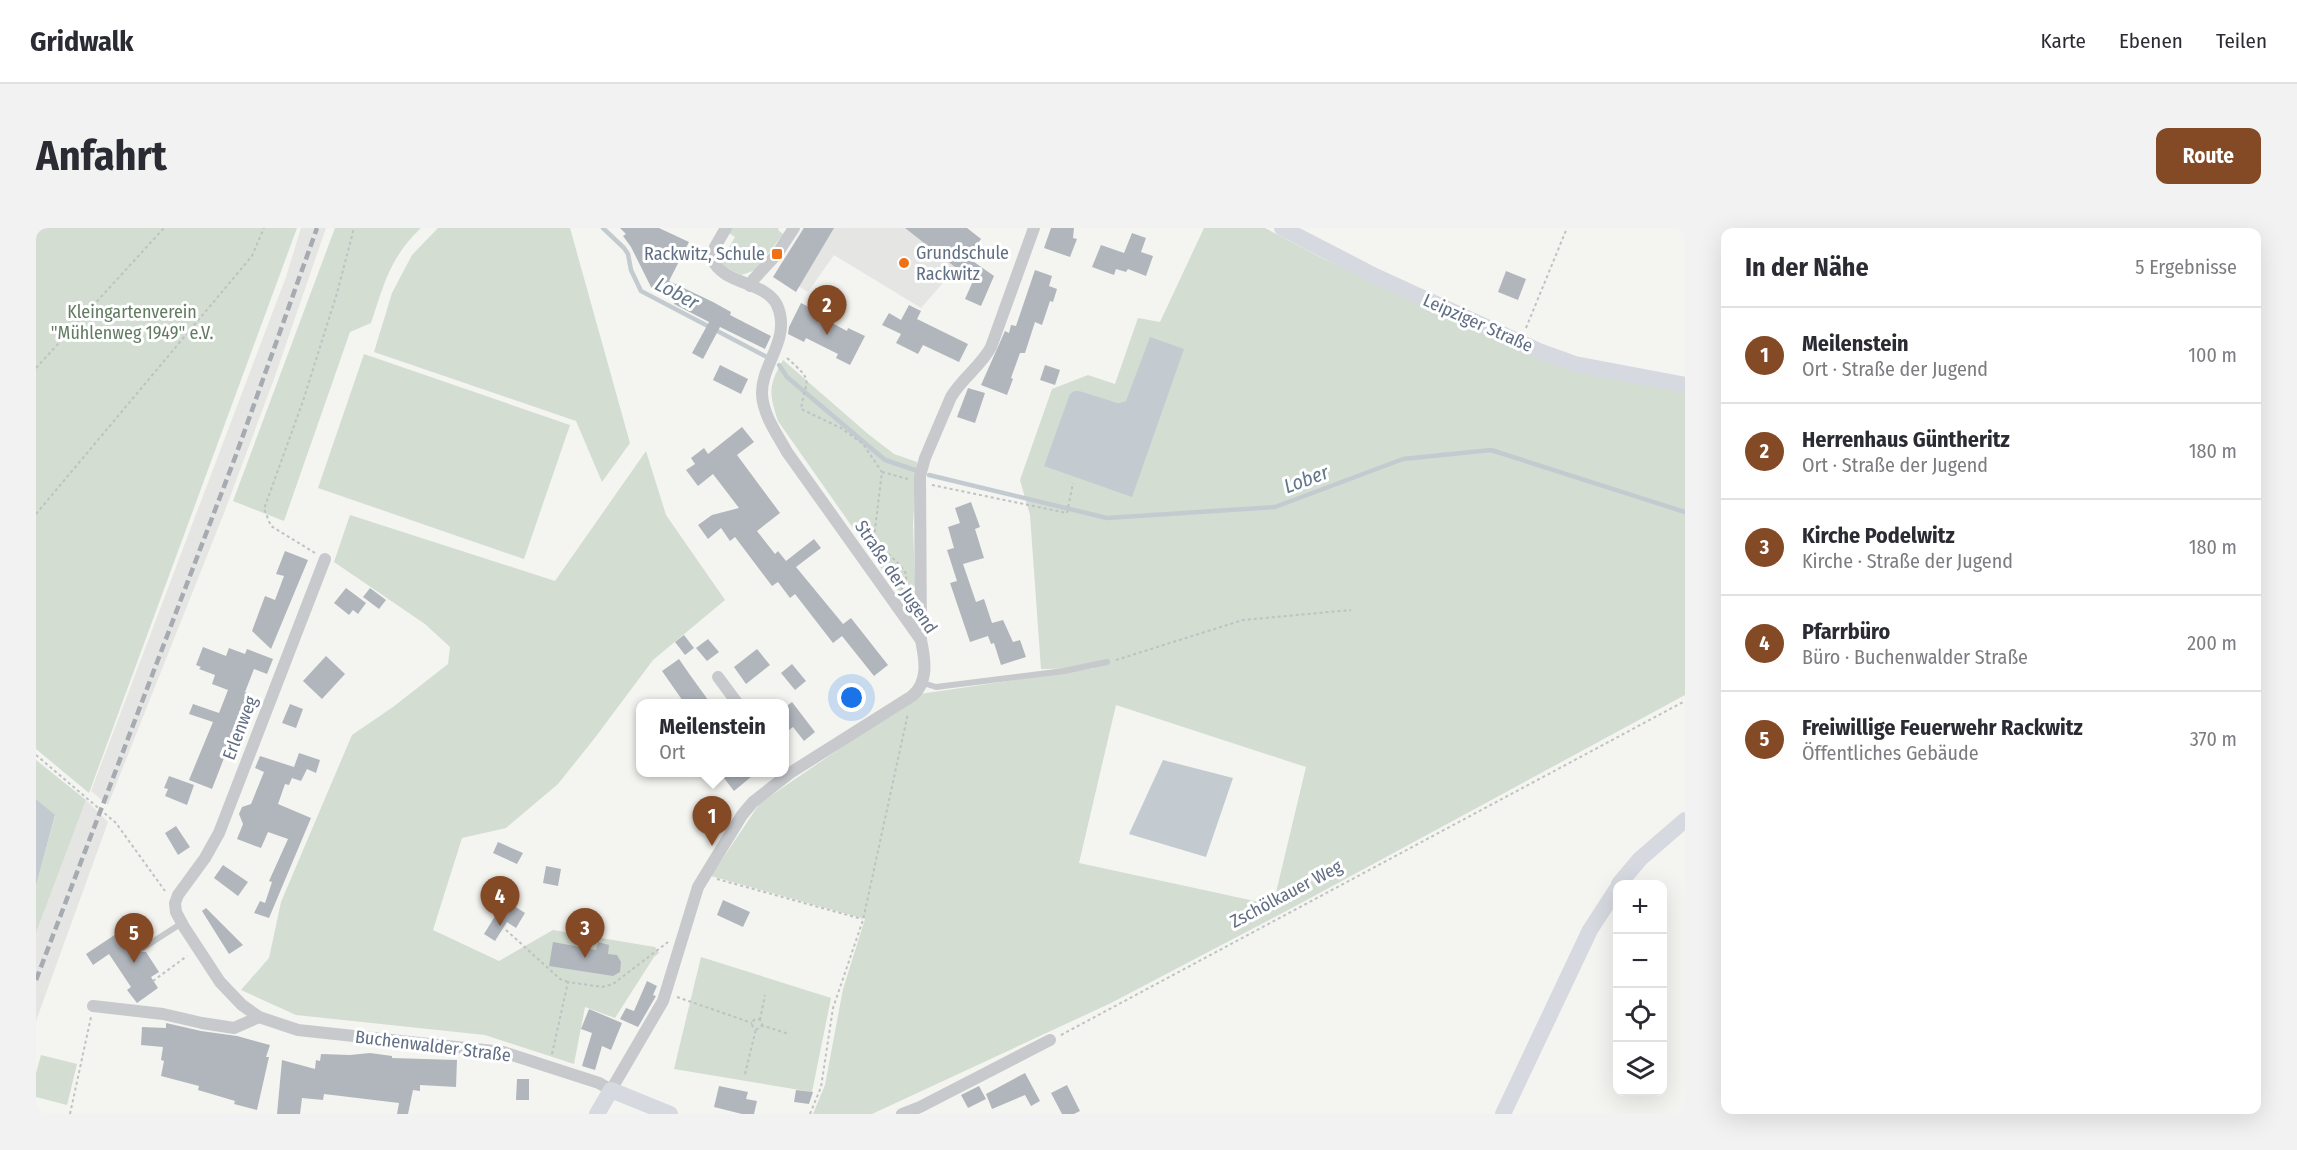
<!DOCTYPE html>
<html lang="de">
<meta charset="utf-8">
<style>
:root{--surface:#fff;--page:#f2f2f3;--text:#2b2b33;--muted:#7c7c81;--line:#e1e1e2;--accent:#844a26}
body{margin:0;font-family:"Fira Sans Condensed",sans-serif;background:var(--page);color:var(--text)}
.controls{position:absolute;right:18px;bottom:18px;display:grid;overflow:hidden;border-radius:12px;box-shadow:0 6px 24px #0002}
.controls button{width:54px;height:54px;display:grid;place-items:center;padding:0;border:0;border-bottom:2px solid var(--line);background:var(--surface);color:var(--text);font:30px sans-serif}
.you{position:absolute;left:816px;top:470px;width:21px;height:21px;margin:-15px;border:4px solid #fff;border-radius:50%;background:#1a73e8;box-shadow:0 0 0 9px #1a73e833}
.badge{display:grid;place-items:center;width:39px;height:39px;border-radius:50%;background:var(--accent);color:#fff;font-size:20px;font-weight:700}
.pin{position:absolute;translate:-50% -50px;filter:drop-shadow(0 2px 3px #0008)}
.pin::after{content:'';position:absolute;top:32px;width:21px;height:18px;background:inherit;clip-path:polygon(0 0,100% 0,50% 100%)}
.popup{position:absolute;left:600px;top:471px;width:153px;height:78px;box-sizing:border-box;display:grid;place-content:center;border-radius:12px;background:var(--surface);filter:drop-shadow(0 2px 4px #0005);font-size:20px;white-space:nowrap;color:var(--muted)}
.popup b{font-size:22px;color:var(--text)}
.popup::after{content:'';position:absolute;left:50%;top:100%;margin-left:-12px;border:12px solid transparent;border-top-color:var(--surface)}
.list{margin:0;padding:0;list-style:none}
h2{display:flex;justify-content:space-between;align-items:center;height:78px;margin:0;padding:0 24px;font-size:26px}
h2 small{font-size:20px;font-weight:400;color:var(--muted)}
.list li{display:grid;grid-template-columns:39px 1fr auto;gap:18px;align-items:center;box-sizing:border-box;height:96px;padding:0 24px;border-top:2px solid var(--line)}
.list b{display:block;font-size:22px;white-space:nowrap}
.list p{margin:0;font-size:20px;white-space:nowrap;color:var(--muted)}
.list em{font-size:20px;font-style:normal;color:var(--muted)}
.icon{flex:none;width:33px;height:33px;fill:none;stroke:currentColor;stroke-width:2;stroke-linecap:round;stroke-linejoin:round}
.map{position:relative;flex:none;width:1649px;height:886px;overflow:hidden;border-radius:12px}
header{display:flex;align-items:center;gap:36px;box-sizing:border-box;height:84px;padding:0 30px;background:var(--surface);border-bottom:2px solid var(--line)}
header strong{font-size:28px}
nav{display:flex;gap:33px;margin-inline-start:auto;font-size:21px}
.intro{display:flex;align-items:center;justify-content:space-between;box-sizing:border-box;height:144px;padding:0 36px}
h1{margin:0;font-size:42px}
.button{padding:15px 27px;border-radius:12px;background:var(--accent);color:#fff;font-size:21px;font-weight:700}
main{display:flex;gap:36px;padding:0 36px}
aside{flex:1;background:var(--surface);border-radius:12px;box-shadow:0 6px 24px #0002}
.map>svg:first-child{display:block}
</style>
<header>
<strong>Gridwalk</strong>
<nav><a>Karte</a><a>Ebenen</a><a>Teilen</a></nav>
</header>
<div class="intro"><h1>Anfahrt</h1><a class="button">Route</a></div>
<main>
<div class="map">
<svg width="1649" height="886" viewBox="0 0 1649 886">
<rect width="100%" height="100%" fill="#f4f5f0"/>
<g fill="#e5e5e4">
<path d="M265 0H290L238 151 188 285 72 577 55 563 250 49Z"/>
<path d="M767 0H931L945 11 885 80 798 27 772 64 740 44Z"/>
<path d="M50 572 72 594 0 793V705Z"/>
</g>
<g fill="#d3ddd1" fill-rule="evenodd">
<path d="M0 0H261L53 565 0 521Z"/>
<path d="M299 0H385C354 29 348 56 335 95L314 104 248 293 197 273Z"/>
<path d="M402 0H534L594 215 566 254 540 193 338 124 356 65 376 27Z"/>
<path d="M696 0H743L742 2 747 6 720 42 705 47 689 39 682 31 684 24 689 26 699 9 693 5Z"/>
<path d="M1168 0H1229L1286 30 1479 121 1649 165V467L1254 681 1075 775 836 886H777L789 857 807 761 829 691 675 648 724 575 884 466 1059 440 1005 441 994 287 984 252 1016 161 1052 147 1079 156 1102 90 1124 94ZM1038 163 1082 175 1090 173 1008 238ZM1080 477 1270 539 1237 677 1043 635Z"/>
<path d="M328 126 534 197 488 331 282 260Z"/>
<path d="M747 132 832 206 858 226 881 234 877 297 879 354 877 370 872 374 857 357 742 193C733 165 732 158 747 132Z"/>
<path d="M610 223 630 287 689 372 617 432 558 511 522 556 470 600 426 610 397 702 463 733 517 702 619 719 623 725 618 729 579 790 549 779 538 836 449 807 260 787 205 762 233 730 245 674 316 507 357 479 412 436 414 419 389 396 298 334 314 287 519 353Z"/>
<path d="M0 532 50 572 0 705V658L19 588 0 571Z"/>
<path d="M665 729 795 770 776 864 638 841Z"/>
<path d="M5 827 41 836 31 877 0 869V845Z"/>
</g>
<g fill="#c3cbd1">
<path d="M1114 109 1148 121 1096 269 1008 238 1034 166 1038 163H1043L1082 175 1090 173Z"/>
<path d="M1127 532 1197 550 1170 629 1093 606Z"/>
<path d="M0 571 19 587 0 658Z"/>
</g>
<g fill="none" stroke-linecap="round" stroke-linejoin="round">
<g stroke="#c3cbd1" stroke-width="4.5">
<path d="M567 0 588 20 592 26 595 42 605 63 729 128"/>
<path d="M743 137 751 149 849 232 879 242"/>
<path d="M893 247 1071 290 1239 279 1367 231 1455 222 1649 284"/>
</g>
</g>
<g fill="#b1b6bd">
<path d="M584 0H623L653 14 633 53 677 74 695 84 694 87 735 108 729 121 684 99 667 131 656 125 673 94 638 76 639 74 616 61 595 19 587 8 590 6Z"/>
<path d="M768 0H798L760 64 737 49Z"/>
<path d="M869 0H931L945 11 931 29 958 48 945 78 929 71 937 53Z"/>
<path d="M1015 0H1038L1037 10 1041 11 1034 29 1008 20Z"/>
<path d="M1096 5 1110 10 1105 24 1117 28 1110 48 1092 41 1090 44 1080 41 1078 47 1056 39 1065 17 1088 25Z"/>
<path d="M999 42 1016 48 1013 58 1021 61 1017 74 1014 73 1006 97 999 94 989 125H984L975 150 977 151 971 167 945 157 969 103 973 105 975 97 980 98Z"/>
<path d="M1470 43 1490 51 1482 72 1462 64Z"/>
<path d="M765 75 783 84 781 87 811 103 812 100 829 108 814 137 800 130 802 126 770 110 768 114 752 106 753 99Z"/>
<path d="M873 77 885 83 881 91 932 116 923 134 887 117 882 126 860 115 865 106 846 97 853 85 865 92Z"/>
<path d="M684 137 712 151 705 166 677 152Z"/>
<path d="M1009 137 1024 142 1019 157 1004 152Z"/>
<path d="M932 160 949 165 939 195 921 189Z"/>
<path d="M706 199 718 214 701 227 744 285 721 303 739 326 742 323 750 333 778 311 785 320 760 339 807 396 815 390 852 437 838 448 806 408 797 415 759 366 754 370 742 354 736 358 699 309 694 313 685 300 672 311 662 297 676 287 703 280 677 246 662 258 650 242 659 236 655 230 668 220 672 226Z"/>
<path d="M935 274 944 299 939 301 948 330 927 336 940 374 948 371 956 395 967 392 977 414 984 412 990 429 965 437 958 415 955 416 952 408 934 414 914 355 921 353 911 322 918 320 912 299 924 295 919 280Z"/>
<path d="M249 323 272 332 235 421 216 403 229 368 239 372 248 348 240 346Z"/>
<path d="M310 360 330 375 322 386 317 382 313 387 298 375Z"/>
<path d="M334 360 350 372 343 381 327 369Z"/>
<path d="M648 407 658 420 649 427 639 414Z"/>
<path d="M672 411 683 424 671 433 660 420Z"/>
<path d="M167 419 190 428 193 420 209 426 211 421 237 431 231 446 218 441 209 464 213 466 176 561 153 552 177 494 153 486 157 476 183 485 192 462 176 456 179 447 163 441 165 439 160 437Z"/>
<path d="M721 421 734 437 710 456 698 439Z"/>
<path d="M290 428 309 446 286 471 267 453Z"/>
<path d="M643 431 654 447 675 476H649L626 443Z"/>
<path d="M756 436 770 453 759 462 745 445Z"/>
<path d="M756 474 779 504 768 513 757 499 748 506V480Z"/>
<path d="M254 476 267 481 260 500 246 495Z"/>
<path d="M263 525 284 532 280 545 271 541 265 553 256 550 253 557 249 556 242 576 275 590 233 690 218 685 224 673 229 675 236 654 233 653 252 611 232 604 225 620 201 611 207 596 203 586 206 579 215 576 228 544 219 540 224 528 258 539Z"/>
<path d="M695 544H721L698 563 688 550Z"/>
<path d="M133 548 158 557 151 577 129 568 132 561 128 560Z"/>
<path d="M140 598 154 619 142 627 129 605Z"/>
<path d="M462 614 487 625 481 636 457 625Z"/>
<path d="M187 637 212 654 202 668 178 650Z"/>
<path d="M510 638 525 641 522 658 507 655Z"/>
<path d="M469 672 489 685 480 700 471 694 459 713 448 706Z"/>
<path d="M687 672 714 684 707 699 681 687Z"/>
<path d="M170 680 207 717 193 726 166 683Z"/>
<path d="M92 698 104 716 102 720 103 723 110 724 123 744 115 749 122 760 101 775 91 762 95 759 73 726 57 737 50 726Z"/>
<path d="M517 714 560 722 562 714 573 717 572 726 581 727 585 734 584 744 577 748 513 738Z"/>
<path d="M611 753 621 758 617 767 620 768 602 799 584 791 590 780 598 783Z"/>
<path d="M553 781 586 795 575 822 566 818 559 842 546 838 556 805 545 801Z"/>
<path d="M130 795 165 803 201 808 234 817 230 829H233L221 882 198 876 199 873 162 862 163 858 125 848 128 833 125 832 127 819 105 817 106 799 130 800Z"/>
<path d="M334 825 356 828V830L421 832 420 859 384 857V863L377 862 372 886H361L363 875 288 866 287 872 266 870 264 886H241L246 832 279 841 280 832 284 833 285 826 314 827Z"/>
<path d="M989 845 1004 873 995 878 989 867 956 881 950 866Z"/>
<path d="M481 851H493V872H480Z"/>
<path d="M1031 857 1044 883 1038 886H1026L1015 865Z"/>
<path d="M683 858 712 864 710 871 721 873 718 886H706L678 879Z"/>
<path d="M943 858 950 871 932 880 925 867Z"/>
<path d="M760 862 777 864 773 876 758 874Z"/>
</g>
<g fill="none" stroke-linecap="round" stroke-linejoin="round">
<g stroke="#c0c1c3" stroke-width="2" stroke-dasharray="3 3" stroke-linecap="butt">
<path d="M1490 100 1531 0"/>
<path d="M751 130C779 155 770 149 765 181L805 200 827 216 846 244 838 309C846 325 864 332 871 348L865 363"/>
<path d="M0 140 128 0"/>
<path d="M846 244 872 251"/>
<path d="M896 257 1031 285 1037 255"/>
<path d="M0 286 216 28 228 0"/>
<path d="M279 325 235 298 228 281 267 173 301 65 318 0"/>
<path d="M1080 432 1207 392 1315 382"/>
<path d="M0 527 80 595 129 663"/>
<path d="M681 651 826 691"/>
<path d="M470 702 524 751 532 754"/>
<path d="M117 753 151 728"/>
<path d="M641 769 716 795"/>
<circle cx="721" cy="796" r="5"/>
<path d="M724 792 729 767"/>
<path d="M725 797 753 806"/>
<path d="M1025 807 1649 473"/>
<path d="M516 826 532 754 566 759 577 756 632 714"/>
<path d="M709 846 720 801"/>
<path d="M34 886 55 789"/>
<path d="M774 886 785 859 797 780 827 692 872 485"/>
</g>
<g stroke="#c7c9cd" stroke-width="6">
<path d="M887 455 900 459 1028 443 1071 434"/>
<path d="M107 720 146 695"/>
</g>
<g stroke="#c7c9cd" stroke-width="12">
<path d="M714 58 717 52 741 26 758 0"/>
<path d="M289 331 183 605 169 630 142 667 139 675 140 684 148 699 184 754 206 777 223 789 262 802 467 824 563 855 575 862 627 773 662 659 706 587 717 574 754 545 876 468C893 454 889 431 885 412L751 224C741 206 727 187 726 166 725 136 756 111 741 77 729 53 687 57 676 31L679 19 690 0"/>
<path d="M885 412 884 248 889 230 915 169C926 150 945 138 955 119L998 0"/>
<path d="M682 449 702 476"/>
<path d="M57 778 127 786 166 795 198 800 223 789"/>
<path d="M866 886 884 879 1014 812"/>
</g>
<g stroke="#d6d9df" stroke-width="16">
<path d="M1246 0 1339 48 1503 123 1539 136 1649 157"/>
<path d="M1583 656 1604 631 1649 592"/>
<path d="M561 886 575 862 634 886"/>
<path d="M1467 886 1554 702 1582 659"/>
</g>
<path stroke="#a6aab1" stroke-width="4.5" stroke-dasharray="9 4.5" stroke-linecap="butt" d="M0 752 200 227 281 0"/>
</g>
<g fill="#f07015" stroke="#fff" stroke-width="2">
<rect x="735" y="20" width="12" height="12" rx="3"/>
<circle cx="868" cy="35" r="6"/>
</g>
<g text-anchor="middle" stroke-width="6" stroke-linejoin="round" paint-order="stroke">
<g font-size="18" fill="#616e84" stroke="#fff" text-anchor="start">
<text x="880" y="31">Grundschule<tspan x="880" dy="21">Rackwitz</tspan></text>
<text x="729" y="32" text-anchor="end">Rackwitz, Schule</text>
</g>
<g font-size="18" fill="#617b61" stroke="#fff">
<text x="96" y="90">Kleingartenverein<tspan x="96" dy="21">"Mühlenweg 1949" e.V.</tspan></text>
</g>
<g font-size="18" fill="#616e84" stroke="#fff">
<text transform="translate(1442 95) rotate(24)" y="6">Leipziger Straße</text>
<text transform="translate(860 349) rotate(56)" y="6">Straße der Jugend</text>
<text transform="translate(204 500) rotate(-69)" y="6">Erlenweg</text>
<text transform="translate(1250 666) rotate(-28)" y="6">Zschölkauer Weg</text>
<text transform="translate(397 818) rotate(7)" y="6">Buchenwalder Straße</text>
</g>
<g font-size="20" font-style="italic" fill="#627788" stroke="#fff">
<text transform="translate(641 65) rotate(28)" y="7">Lober</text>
<text transform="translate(1270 251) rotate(-20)" y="7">Lober</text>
</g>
</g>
</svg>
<div class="controls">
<button>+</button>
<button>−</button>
<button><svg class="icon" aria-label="locate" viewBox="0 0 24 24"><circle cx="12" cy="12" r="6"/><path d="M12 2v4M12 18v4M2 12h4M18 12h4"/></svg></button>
<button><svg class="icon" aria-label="layers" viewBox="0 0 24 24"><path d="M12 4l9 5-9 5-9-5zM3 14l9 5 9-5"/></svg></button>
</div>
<div class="you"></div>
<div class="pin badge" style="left:676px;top:618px">1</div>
<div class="popup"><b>Meilenstein</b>Ort</div>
<div class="pin badge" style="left:791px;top:107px">2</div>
<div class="pin badge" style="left:549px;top:730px">3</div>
<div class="pin badge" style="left:464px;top:698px">4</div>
<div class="pin badge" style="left:98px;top:735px">5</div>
</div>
<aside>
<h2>In der Nähe<small>5 Ergebnisse</small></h2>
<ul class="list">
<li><span class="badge">1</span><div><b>Meilenstein</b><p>Ort · Straße der Jugend</p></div><em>100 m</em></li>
<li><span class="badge">2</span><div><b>Herrenhaus Güntheritz</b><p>Ort · Straße der Jugend</p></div><em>180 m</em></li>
<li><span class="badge">3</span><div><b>Kirche Podelwitz</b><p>Kirche · Straße der Jugend</p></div><em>180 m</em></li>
<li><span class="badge">4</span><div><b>Pfarrbüro</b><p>Büro · Buchenwalder Straße</p></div><em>200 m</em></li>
<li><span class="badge">5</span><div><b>Freiwillige Feuerwehr Rackwitz</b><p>Öffentliches Gebäude</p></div><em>370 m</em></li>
</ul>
</aside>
</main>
